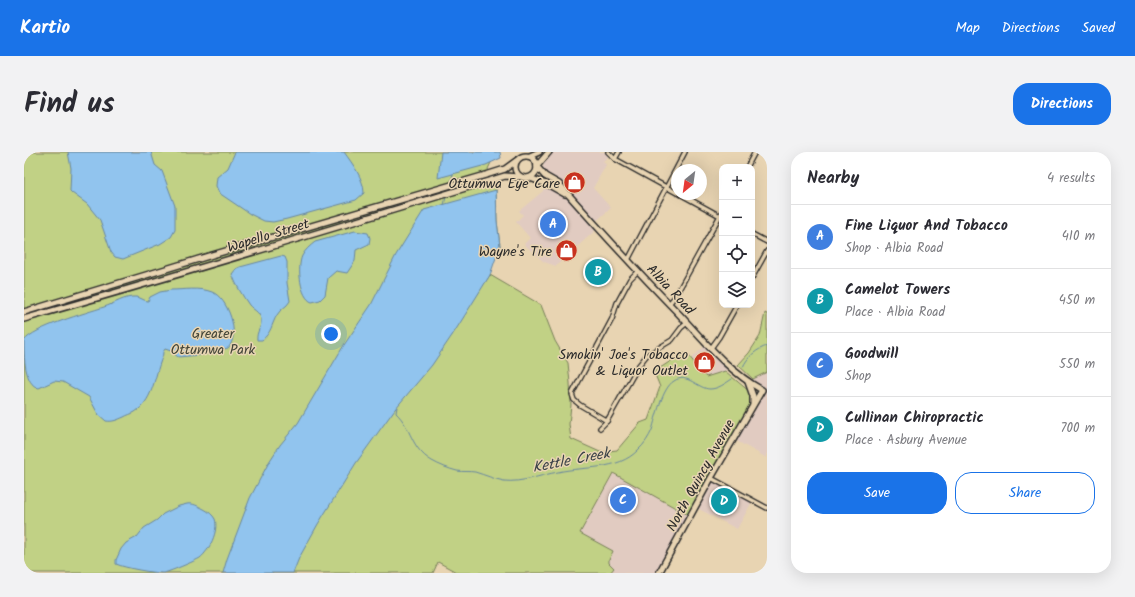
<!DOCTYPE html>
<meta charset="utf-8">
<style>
:root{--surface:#fff;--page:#f2f2f3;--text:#2b2b33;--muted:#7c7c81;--line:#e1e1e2;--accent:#1a73e8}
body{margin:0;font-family:Kalam,sans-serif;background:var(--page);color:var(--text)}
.controls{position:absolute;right:12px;top:12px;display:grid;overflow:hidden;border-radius:8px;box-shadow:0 4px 16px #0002}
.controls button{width:36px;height:36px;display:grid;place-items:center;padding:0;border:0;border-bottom:1px solid var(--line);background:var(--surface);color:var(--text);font:20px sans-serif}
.compass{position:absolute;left:647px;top:12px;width:36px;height:36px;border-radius:50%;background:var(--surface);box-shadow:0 4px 16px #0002;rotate:209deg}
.you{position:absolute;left:307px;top:182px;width:14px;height:14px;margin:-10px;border:3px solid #fff;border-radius:50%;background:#1a73e8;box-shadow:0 0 0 6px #1a73e833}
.badge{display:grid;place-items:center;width:26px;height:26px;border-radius:50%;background:var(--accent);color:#fff;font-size:13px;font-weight:700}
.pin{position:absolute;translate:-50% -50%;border:2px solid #fff;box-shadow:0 1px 4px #0006}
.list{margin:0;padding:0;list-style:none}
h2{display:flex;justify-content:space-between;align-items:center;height:52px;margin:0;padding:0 16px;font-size:17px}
h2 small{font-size:13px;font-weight:400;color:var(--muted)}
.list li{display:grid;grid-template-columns:26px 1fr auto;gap:12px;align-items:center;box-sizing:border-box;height:64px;padding:0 16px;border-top:1px solid var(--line)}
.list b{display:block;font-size:15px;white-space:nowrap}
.list p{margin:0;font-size:13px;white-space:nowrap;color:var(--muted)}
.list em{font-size:13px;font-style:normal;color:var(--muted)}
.actions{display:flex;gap:8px;padding:12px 16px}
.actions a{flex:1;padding:9px 0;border:1px solid var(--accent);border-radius:16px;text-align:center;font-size:14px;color:var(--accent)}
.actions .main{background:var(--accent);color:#fff}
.icon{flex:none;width:22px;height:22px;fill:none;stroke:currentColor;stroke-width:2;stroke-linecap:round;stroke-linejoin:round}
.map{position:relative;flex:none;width:743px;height:421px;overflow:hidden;border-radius:16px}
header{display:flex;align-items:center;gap:24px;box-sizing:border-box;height:56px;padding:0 20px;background:var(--accent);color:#fff}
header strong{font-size:19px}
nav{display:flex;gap:22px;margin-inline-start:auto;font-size:14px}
.intro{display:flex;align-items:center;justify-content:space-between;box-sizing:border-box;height:96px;padding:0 24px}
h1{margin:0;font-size:28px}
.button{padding:10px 18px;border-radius:16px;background:var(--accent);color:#fff;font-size:14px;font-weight:700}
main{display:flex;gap:24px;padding:0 24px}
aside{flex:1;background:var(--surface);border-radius:16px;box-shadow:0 4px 16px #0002}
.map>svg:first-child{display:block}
</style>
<header>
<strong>Kartio</strong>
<nav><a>Map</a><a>Directions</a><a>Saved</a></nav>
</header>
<div class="intro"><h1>Find us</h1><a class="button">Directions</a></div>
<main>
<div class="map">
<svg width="743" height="421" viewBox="0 0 743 421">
<rect width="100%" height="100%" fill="#e8d4b2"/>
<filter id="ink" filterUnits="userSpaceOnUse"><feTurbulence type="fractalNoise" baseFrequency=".025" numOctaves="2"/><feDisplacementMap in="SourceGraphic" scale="8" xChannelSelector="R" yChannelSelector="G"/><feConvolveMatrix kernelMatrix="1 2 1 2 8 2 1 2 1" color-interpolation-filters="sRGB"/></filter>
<g filter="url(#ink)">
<g fill="#e1cbc1">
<path d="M527 0H584L586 3 579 9 582 13 569 36 587 56 570 71 574 76 532 114 520 110 500 92 506 86 492 70 499 63 495 59 519 39 518 17 522 5Z"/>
<path d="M683 192 707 215 701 219 682 225 667 207Z"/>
<path d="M743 220V306L709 287 738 238 728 232 729 227Z"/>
<path d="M589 321 666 364 636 421H586L590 416 585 411V408L556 381Z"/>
<path d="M687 326 729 348 713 377 671 355Z"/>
</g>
<g fill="#c1d185" stroke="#767e58">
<path d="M0 0H472L464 17 472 36 473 69 476 94 460 132 466 123 517 153 531 189 544 211 546 231 547 253 545 272 547 287 576 300 593 298 616 271 624 268 636 235 630 220 659 201 664 203 682 225 701 219 726 240 729 254 666 364 589 321 556 381 589 399 585 408V411L590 416 586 421H434L414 410 409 421H0Z"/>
<path d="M741 161 743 162V220L729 227 714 213 725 201 736 184Z"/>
</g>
<g fill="#91c4ee" stroke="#6887a0">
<path d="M44 0H127L131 13 138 19 151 54V78L147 85 136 92 99 107 91 105 87 100 76 68 63 52 48 41 46 39 47 16Z"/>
<path d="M211 0H320C328 11 340 27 340 41L332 48 263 67 249 70 240 69 226 62 195 41 192 34 193 25 204 16Z"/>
<path d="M417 0H476L477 6 462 13 414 26Z"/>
<path d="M472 38 473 69 476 94 466 123 431 179 408 213 371 257 332 311 294 372 275 406 269 421H199L203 407 226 346 245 310 256 293 274 271 320 193 347 153 372 103 400 58Z"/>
<path d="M331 79 344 81 346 86 345 92 332 98 331 109 323 121 312 119 304 126 301 143 296 148 288 150C276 146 273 115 278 104 281 98 286 94 291 90Z"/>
<path d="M257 104 261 105 263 110V131L266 149C263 155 256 157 253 163 247 173 248 180 238 188H233C232 179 238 176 237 167 235 159 229 158 225 153 218 143 212 133 208 122L212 117 216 115Z"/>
<path d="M147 138C160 138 175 135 188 140 204 146 217 183 204 196L176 203 154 205 147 199 141 197 139 200C139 205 137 207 136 211 130 228 128 249 111 260 108 262 103 263 100 265 93 268 89 270 82 269L74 262 65 245 39 230 30 229 15 236C0 233 0 203 0 189 10 175 62 161 80 155 90 152 101 144 112 145 116 145 120 149 124 149L126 145 136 140Z"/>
<path d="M163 352C169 351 174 354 180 357 184 359 189 363 191 367 195 379 185 399 176 406 173 408 143 421 139 421 129 421 101 416 92 412V408L97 397 102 391 113 385 120 376 133 368 139 362 155 354Z"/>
</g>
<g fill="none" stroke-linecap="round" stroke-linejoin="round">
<g stroke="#6887a0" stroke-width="1">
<path d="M427 30 429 22"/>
<path d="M420 53 422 45"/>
<path d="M719 215C723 205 733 197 743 194"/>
<path d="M373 255 372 261C388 276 386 296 408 309 415 313 425 317 433 319 439 320 445 319 451 320 461 323 470 327 480 329 498 331 516 323 534 320 560 314 594 319 614 298 620 293 625 285 628 278 632 266 638 236 650 229 663 220 674 237 686 237 694 237 702 231 708 227"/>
</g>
<defs>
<g id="minor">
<path d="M584 0 591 7 653 41"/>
<path d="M591 7 595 0"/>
<path d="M723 15 731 0"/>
<path d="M656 42 698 65"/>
<path d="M728 82 743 90"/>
<path d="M604 108 661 0"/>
<path d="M728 126 743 99"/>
<path d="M645 152 652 143 698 60"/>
<path d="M687 196 695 185 713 153"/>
<path d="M583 269 556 253 550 248 548 242 588 167 593 151 606 127 614 119"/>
<path d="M576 276 583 269 615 213 623 203 648 188 657 176 663 171"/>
<path d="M687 326 743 356"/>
</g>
<g id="secondary">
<circle cx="502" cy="15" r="11"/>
<path d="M506 4 515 0"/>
<path d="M513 14 525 0"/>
<path d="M513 15 521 24 535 32C574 76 614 120 655 162 680 189 705 220 738 238L687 326 635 421"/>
<path d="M506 26 525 33 541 42"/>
<path d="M0 160 188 103 465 22 481 17 492 9"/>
<path d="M0 167C161 121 321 73 481 24L495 25"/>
<path d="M724 230 729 244V252"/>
</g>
</defs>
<use href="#minor" stroke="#2b2b2b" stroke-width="6"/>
<use href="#secondary" stroke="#2b2b2b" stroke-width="8"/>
<use href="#minor" stroke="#e8d4b2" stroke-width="3.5"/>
<use href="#secondary" stroke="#e8d4b2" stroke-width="5"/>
</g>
</g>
<defs>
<symbol id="shop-disc" viewBox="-11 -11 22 22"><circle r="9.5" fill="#c8321e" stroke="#e8d4b2"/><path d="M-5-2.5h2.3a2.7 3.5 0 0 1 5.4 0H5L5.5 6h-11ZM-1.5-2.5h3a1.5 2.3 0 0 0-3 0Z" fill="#fff"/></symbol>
</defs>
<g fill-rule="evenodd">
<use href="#shop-disc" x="538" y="18" width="25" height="25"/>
<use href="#shop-disc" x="530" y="86" width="25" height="25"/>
<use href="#shop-disc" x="668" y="198" width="25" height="25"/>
</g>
<g text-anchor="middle" stroke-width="3" stroke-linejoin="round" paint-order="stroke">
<g font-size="14" fill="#2b2b2b" stroke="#e8d4b2" text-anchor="end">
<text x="536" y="36">Ottumwa Eye Care</text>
<text x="528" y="104">Wayne's Tire</text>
<text x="664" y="207">Smokin' Joe's Tobacco<tspan x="664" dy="16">&amp; Liquor Outlet</tspan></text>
</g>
<g font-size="14" fill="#2b2b2b" stroke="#e8d4b2">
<text transform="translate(244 83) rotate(-17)" y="5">Wapello Street</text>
<text transform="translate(647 137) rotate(47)" y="5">Albia Road</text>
<text transform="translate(676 323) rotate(-61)" y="5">North Quincy Avenue</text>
</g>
<g font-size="14" fill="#424438" stroke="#e8d4b2">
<text x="189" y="186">Greater<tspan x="189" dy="16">Ottumwa Park</tspan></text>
</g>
<g font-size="15" font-style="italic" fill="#3a4248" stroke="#e8d4b2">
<text transform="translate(547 308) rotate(-11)" y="5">Kettle Creek</text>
</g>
</g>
</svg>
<div class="controls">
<button>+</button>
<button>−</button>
<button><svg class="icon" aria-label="locate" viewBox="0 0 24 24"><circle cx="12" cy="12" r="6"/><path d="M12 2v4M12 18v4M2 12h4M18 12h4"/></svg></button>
<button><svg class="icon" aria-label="layers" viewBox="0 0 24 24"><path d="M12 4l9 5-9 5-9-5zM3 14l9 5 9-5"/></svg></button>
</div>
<svg class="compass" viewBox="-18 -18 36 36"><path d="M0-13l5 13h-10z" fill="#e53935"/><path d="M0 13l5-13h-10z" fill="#7c7c81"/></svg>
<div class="you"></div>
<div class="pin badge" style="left:529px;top:72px;background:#3f7fe0">A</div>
<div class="pin badge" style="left:574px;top:120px;background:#0f9aa8">B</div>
<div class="pin badge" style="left:599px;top:348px;background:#3f7fe0">C</div>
<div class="pin badge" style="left:700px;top:349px;background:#0f9aa8">D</div>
</div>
<aside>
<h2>Nearby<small>4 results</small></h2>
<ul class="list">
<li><span class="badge" style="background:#3f7fe0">A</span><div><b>Fine Liquor And Tobacco</b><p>Shop · Albia Road</p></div><em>410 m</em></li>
<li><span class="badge" style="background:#0f9aa8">B</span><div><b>Camelot Towers</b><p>Place · Albia Road</p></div><em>450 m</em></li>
<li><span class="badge" style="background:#3f7fe0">C</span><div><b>Goodwill</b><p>Shop</p></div><em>550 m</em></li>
<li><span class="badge" style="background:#0f9aa8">D</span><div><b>Cullinan Chiropractic</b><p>Place · Asbury Avenue</p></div><em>700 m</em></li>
</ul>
<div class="actions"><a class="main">Save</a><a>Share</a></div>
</aside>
</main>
